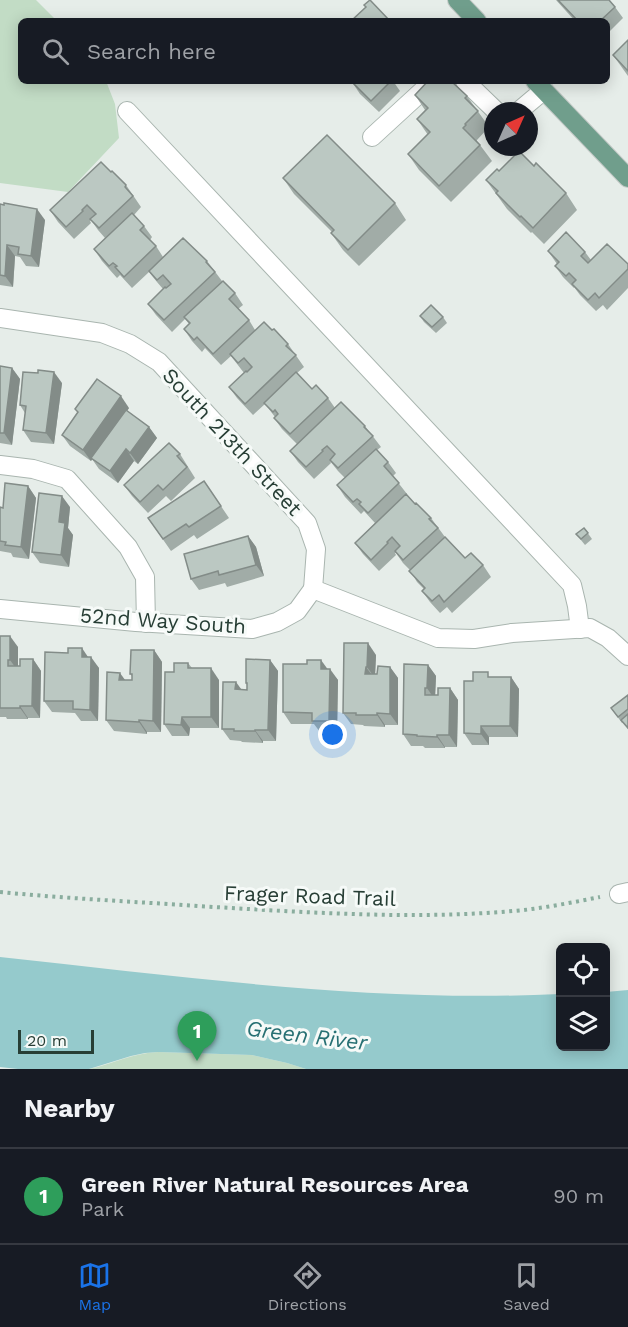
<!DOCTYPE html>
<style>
:root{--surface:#171b24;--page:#20242c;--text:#f1f3f6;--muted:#9ea1a6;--line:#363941;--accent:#1a73e8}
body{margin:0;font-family:"Work Sans",sans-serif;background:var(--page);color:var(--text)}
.controls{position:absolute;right:18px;bottom:18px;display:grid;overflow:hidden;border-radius:9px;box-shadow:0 3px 15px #0003}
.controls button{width:54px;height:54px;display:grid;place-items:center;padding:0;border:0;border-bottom:2px solid var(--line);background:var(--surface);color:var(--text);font:30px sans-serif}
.compass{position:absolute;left:484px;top:102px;width:54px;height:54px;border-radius:50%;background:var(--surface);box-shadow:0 3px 15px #0003;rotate:45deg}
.scale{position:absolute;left:18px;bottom:15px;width:76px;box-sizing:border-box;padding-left:6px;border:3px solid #273e35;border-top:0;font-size:16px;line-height:21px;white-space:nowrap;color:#273e35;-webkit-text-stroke:4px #f6faf8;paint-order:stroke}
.you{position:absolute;left:333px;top:735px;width:21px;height:21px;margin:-15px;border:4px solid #fff;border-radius:50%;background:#1a73e8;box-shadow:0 0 0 9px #1a73e833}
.badge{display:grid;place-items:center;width:39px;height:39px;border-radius:50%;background:var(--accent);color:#fff;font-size:20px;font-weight:700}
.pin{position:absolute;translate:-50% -50px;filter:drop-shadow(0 2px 3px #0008)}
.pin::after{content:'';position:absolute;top:32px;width:21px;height:18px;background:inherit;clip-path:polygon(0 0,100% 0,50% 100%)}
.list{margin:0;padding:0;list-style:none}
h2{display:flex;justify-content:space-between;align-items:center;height:78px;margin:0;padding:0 24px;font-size:26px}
h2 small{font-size:20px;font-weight:400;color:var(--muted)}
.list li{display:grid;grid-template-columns:39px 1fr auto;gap:18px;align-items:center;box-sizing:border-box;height:96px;padding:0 24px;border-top:2px solid var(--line)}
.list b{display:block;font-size:22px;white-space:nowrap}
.list p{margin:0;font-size:20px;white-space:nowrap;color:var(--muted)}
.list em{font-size:20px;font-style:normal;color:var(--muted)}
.icon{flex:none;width:33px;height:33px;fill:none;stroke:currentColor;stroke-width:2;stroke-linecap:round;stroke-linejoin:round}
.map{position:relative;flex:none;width:628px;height:1069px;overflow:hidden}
.search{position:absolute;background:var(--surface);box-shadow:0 3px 15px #0003;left:18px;right:18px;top:18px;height:66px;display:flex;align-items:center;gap:15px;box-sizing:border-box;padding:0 21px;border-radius:9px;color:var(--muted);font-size:22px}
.sheet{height:174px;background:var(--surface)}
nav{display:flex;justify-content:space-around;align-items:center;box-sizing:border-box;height:84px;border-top:2px solid var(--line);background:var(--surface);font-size:16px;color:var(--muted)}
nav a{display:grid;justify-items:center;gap:3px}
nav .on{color:var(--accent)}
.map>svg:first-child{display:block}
</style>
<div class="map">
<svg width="628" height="1069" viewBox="0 0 628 1069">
<rect width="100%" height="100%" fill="#e6ede9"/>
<g fill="#c2dcc5">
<path d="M0 0H36L57 21H21V81H106L115 104 119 138 68 192 0 183Z"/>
<path d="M158 1052 252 1055 287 1063 306 1069H89C112 1064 133 1053 158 1052Z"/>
</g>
<path fill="#95cacc" d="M0 957C186 977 373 1003 560 994V1046H606V992L628 990V1069H306L287 1063 252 1055 158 1052 145 1053 131 1056 89 1069H18L0 1067Z"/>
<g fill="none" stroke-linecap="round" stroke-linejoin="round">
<defs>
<g id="minor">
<path d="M465 81 496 111"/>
<path d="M127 111 572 585 577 606 580 629"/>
<path d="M519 111 544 90"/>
<path d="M372 137 433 81"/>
<path d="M0 318 102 333 130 344 159 362 307 523 316 549 313 589"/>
<path d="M0 465 33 469 67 479 128 547 145 577 146 623"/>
<path d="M313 589 438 638 474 639 512 633 590 628 608 638 628 656"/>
<path d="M0 609 136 622 252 629 277 622 297 611 313 589"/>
<path d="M619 894 628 892"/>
</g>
<g id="major">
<path d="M457 0 477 21"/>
<path d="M535 81 628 178"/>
</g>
</defs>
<use href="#minor" stroke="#a9b5af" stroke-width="20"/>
<use href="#major" stroke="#c3c9c6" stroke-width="20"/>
<path stroke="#8aad9e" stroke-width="4" stroke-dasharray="3 4.5" stroke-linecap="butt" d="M0 892C71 899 142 902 214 907 317 913 421 920 524 910 549 907 575 902 600 897"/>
<use href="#minor" stroke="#fff" stroke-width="18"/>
<use href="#major" stroke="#709e8c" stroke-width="18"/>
</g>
<g fill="#a1aca7">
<path d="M556 0H609L615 7 623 18 607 34V21H575Z"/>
<path d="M628 40V76L613 55Z"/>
<path d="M353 81H393L400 91 379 112 360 94 352 82Z"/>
<path d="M415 95 467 96 489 127 477 140V141L492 161 451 202 419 170 408 154 428 135 417 119 425 110Z"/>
<path d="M534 166 566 193 577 210 544 244 532 232 531 233 507 209 486 180 499 171Z"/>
<path d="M111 172 126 185 141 207 134 215 144 226 152 237 150 240 156 246 163 257 207 261 222 281 235 293 243 305 238 309 249 320 255 330H272L288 344 304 367 297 373 312 389 328 398 335 408 365 426 381 447 377 450 388 462 396 473 393 476 407 494 406 495 431 518 445 537 465 558 483 565 491 577 452 613 447 607 440 613 430 602 422 591 424 589 417 582 410 570 403 563 396 553H395L396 555 379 571 363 554 355 543 375 523 364 511 361 514 345 497 337 485 345 478 338 471 330 461 331 463 314 479 298 462 290 451 297 444 282 429 274 418 275 417 265 404 253 415 237 398 229 387 244 373 231 356 221 365 205 348 202 352 192 341 184 329 189 324 185 319 172 332 156 315 148 304 163 289 157 282 149 272 132 288 120 275 117 278 102 261 94 249 105 238 98 230 91 220 90 221 91 223 74 239 58 222 50 210Z"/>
<path d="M283 178 395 203 406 220 359 266 343 250 331 233 332 232 294 194Z"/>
<path d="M0 204 45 220 39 267 26 266 20 257 15 256 13 287 0 285Z"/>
<path d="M548 251 585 252 591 260 628 264V288L607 310 603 305 596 311 580 295 574 287V288L563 277 555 266 557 264Z"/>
<path d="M420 316 443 317 447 323 436 333 424 322Z"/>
<path d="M0 366 12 368 20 379 12 445 0 443Z"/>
<path d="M62 383 54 444 31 442 23 430 25 413 20 405Z"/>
<path d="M129 408 127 411 149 427 157 438 138 464 134 461 118 483 99 469 92 459 91 461 70 446 62 435 78 413 75 409Z"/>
<path d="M180 454 195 478 171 501 166 496 148 513 132 496 124 485Z"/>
<path d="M204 481 229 518 197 539 194 535 171 551 148 518Z"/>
<path d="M28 486 36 498 29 559 13 557 11 553 0 551V507L3 508Z"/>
<path d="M70 507 68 528 73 535 69 567 40 563 32 552Z"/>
<path d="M584 528 592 539 585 545 576 534Z"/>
<path d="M248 536 256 547 264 576 227 587 225 583 199 590 191 579Z"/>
<path d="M0 636 18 647V666H20L33 659 41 671 40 718H28V719H7L6 717H0Z"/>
<path d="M344 643 376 655 375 674H377L390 667 398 678V725H385V727L364 726 363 725 351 724 343 713Z"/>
<path d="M154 650 162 662 161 732H147V734L114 731 106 720 125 680H132V676L130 674Z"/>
<path d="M88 657 99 668 98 721H81L75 713 52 712 44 701Z"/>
<path d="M270 660 278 671 276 741H263V743L242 742 241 741 230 740 222 729 241 690H247V685L246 683Z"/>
<path d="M188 663 192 668 219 680V728H190L189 736H172L164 724 174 672Z"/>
<path d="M428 665 436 676 435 695H438L450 688 458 700 457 747H445V748H425L423 746H411L403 734Z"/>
<path d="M328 669 338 680 337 733 320 732 314 724H291L283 712Z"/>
<path d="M491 677H511L519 689 518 737H489V745H472L464 733 473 681Z"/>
<path d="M628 695V729L623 722 622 723 611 708Z"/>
</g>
<g fill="#838c88">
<path d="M37 209 45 220 39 267 31 256Z"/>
<path d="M7 245 15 256 13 287 5 276Z"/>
<path d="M12 368 20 379 12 445 4 433Z"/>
<path d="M54 372 62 383 54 444 46 433Z"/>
<path d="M121 396 129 408 91 461 83 450Z"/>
<path d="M149 427 157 438 138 464 130 453Z"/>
<path d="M126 449 134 461 118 483 110 471Z"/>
<path d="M28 486 36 498 29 559 21 547Z"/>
<path d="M62 496 70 507 68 528 73 535 69 567 61 555 59 522Z"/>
<path d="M248 536 256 547 264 576 256 565Z"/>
<path d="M10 636 18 647V671L10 660Z"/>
<path d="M368 643 376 655 375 678 367 667Z"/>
<path d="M82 648 90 660 82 657Z"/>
<path d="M154 650 162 662 161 732 153 721Z"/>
<path d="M91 657 99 668 98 721 90 710Z"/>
<path d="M33 659 41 671 40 718 32 706Z"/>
<path d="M270 660 278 671 276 741 268 730Z"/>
<path d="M321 660 329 671 321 669Z"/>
<path d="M428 665 436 676 435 700 427 688Z"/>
<path d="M366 667 374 678 365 674Z"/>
<path d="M390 667 398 678V725L390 714Z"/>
<path d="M211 668 219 680V728L211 717Z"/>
<path d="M330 669 338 680 337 733 329 721Z"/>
<path d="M120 673 128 684 119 680Z"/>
<path d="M511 677 519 689 518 737 510 726Z"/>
<path d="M236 682 244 693 235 689Z"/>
<path d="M450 688 458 700 457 747 449 735Z"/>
<path d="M20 706 28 718V719L20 708Z"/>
<path d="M377 713 385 725V727L377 715Z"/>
<path d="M182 717 190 728 189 736 181 725Z"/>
<path d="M139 720 147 732V734L139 722Z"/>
<path d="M481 726 489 737V745L481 734Z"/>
<path d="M255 730 263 741V743L255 731Z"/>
<path d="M437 735 445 747V748L437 737Z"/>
</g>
<g fill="#bbc8c2" stroke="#838c88" stroke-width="1.5">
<path d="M370 0 390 21H351L366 7 364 5Z"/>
<path d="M558 0H609L615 7 600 21H578Z"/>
<path d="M628 40V71L613 55Z"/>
<path d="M353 81H391L371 101 352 82Z"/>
<path d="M428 81H451L467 96 465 98 478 111 465 124 466 125 463 128 480 145 439 186 408 154 430 132 417 119 428 108 415 95Z"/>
<path d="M327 135 395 203 348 250 331 233 334 230 283 178Z"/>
<path d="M519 151 534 166 536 163 566 193 533 228 521 216 520 217 496 193 498 191 486 180 497 169 499 171Z"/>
<path d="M101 162 111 172 112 171 126 185 125 187 133 196 99 228 90 219 96 214 87 205 82 210 83 211 66 227 50 210Z"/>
<path d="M4 203 37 209 31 256 18 254 19 247 7 245 5 276 0 275V204L4 205Z"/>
<path d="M132 213 144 226 140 230 156 246 124 277 115 267 117 266 113 263 109 266 94 249Z"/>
<path d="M566 232 585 252 581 256 588 263 607 244 628 264V269L599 298 595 293 588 300 572 284 576 280 569 273 566 276 555 266 559 262 548 251Z"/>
<path d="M183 238 207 261 206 262 215 272 164 320 148 304 165 287 166 288 171 284 163 275 157 280 149 271Z"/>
<path d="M223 281 235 293 229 299 249 320 213 354 197 337 194 340 184 329 190 323 184 317Z"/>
<path d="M431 305 443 317 432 327 420 316Z"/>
<path d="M264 322 272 330 274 329 288 344 286 346 296 355 245 404 229 387 246 371 247 372 252 367 244 358 238 363 230 354Z"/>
<path d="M0 366 12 368 4 433H0Z"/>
<path d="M38 370 54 372 46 433 23 430 26 406 20 405 23 372 38 373Z"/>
<path d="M296 372 312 389 316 385 328 398 290 434 274 418 278 414 275 410 273 412 264 403Z"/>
<path d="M97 379 121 396 83 450 62 435 78 412 75 409Z"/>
<path d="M341 402 365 426 364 427 373 436 338 468 330 460 335 454 327 446 322 450 323 451 306 467 290 451Z"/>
<path d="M126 410 149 427 130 453 126 449 110 471 91 458Z"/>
<path d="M169 443 180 454 177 456 187 467 163 490 158 485 140 502 124 485Z"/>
<path d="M376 449 388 462 384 466 399 483 368 513 359 504 361 502 357 499 353 502 337 485Z"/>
<path d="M204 481 221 506 189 527 186 524 163 539 148 518Z"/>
<path d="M5 483 28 486 21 547 5 545 6 542 0 541V507L3 508Z"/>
<path d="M39 493 62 496 59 522 65 523 61 555 32 552Z"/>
<path d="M406 494 415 504 416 503 431 518 429 519 438 528 403 560 395 551 400 546 392 537 387 542 388 543 371 560 355 543Z"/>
<path d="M584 528 588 533 581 539 576 534Z"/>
<path d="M248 536 256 565 219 575 218 571 191 579 184 554Z"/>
<path d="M445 537 465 558 471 553 483 565 444 602 439 595 432 601 422 591 425 588 409 571Z"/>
<path d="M0 636H10V660H8V666H20V659H33L32 706H20V708H0Z"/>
<path d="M344 643H368L367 667H366L365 674H377L378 666 390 667V714L377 713V715H356V713H343Z"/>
<path d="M68 648H82V657H91L90 710 73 709V701H44L45 652 68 653Z"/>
<path d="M131 650H154L153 721 139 720V722L106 720 107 672 120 673 119 680H132V674H130Z"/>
<path d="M246 659 270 660 268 730H255V731H234V729H222L223 682H236L235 689 247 690V683H246Z"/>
<path d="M307 660H321V669H330L329 721H312V713L283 712V664H307Z"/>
<path d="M174 663H188V668H211V717H182L181 725 164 724 165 672H174Z"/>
<path d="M404 664 428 665 427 688H425V695H438V688H450L449 735H437V737L417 736V735L403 734Z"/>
<path d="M473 672H488V677H511L510 726H481V734L464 733V681H473Z"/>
<path d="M628 695V709L618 717 611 708Z"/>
<path d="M628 714V728L621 720Z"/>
</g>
<g text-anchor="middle" stroke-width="6" stroke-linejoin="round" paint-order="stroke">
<g font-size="21" fill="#273e35" stroke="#f6faf8">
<text transform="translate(232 442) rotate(47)" y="7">South 213th Street</text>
<text transform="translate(163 621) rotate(4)" y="7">52nd Way South</text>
<text transform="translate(310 896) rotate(2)" y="7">Frager Road Trail</text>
</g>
<g font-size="22" font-style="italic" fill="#277073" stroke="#f6faf8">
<text transform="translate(307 1035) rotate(7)" y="8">Green River</text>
</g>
</g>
</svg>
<div class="controls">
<button><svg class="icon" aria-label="locate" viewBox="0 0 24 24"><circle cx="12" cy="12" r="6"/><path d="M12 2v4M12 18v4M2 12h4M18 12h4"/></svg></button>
<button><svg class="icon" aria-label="layers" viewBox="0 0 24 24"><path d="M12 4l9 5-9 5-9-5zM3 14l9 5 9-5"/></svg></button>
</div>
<svg class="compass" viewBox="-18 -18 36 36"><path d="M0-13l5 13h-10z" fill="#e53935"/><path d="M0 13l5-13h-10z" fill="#9ea1a6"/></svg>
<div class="scale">20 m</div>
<div class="you"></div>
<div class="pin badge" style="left:197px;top:1061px;background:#2e9e5b">1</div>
<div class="search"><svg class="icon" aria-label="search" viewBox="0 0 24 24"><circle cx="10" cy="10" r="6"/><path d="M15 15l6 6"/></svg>Search here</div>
</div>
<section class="sheet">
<h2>Nearby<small></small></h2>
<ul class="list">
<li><span class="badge" style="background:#2e9e5b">1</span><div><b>Green River Natural Resources Area</b><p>Park</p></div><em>90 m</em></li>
</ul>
</section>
<nav>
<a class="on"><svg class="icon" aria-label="map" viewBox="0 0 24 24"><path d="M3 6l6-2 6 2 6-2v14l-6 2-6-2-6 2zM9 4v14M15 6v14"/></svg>Map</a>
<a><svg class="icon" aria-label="directions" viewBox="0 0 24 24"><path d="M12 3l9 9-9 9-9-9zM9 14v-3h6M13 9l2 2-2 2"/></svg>Directions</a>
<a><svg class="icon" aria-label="saved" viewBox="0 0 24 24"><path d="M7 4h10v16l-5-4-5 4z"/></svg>Saved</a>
</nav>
